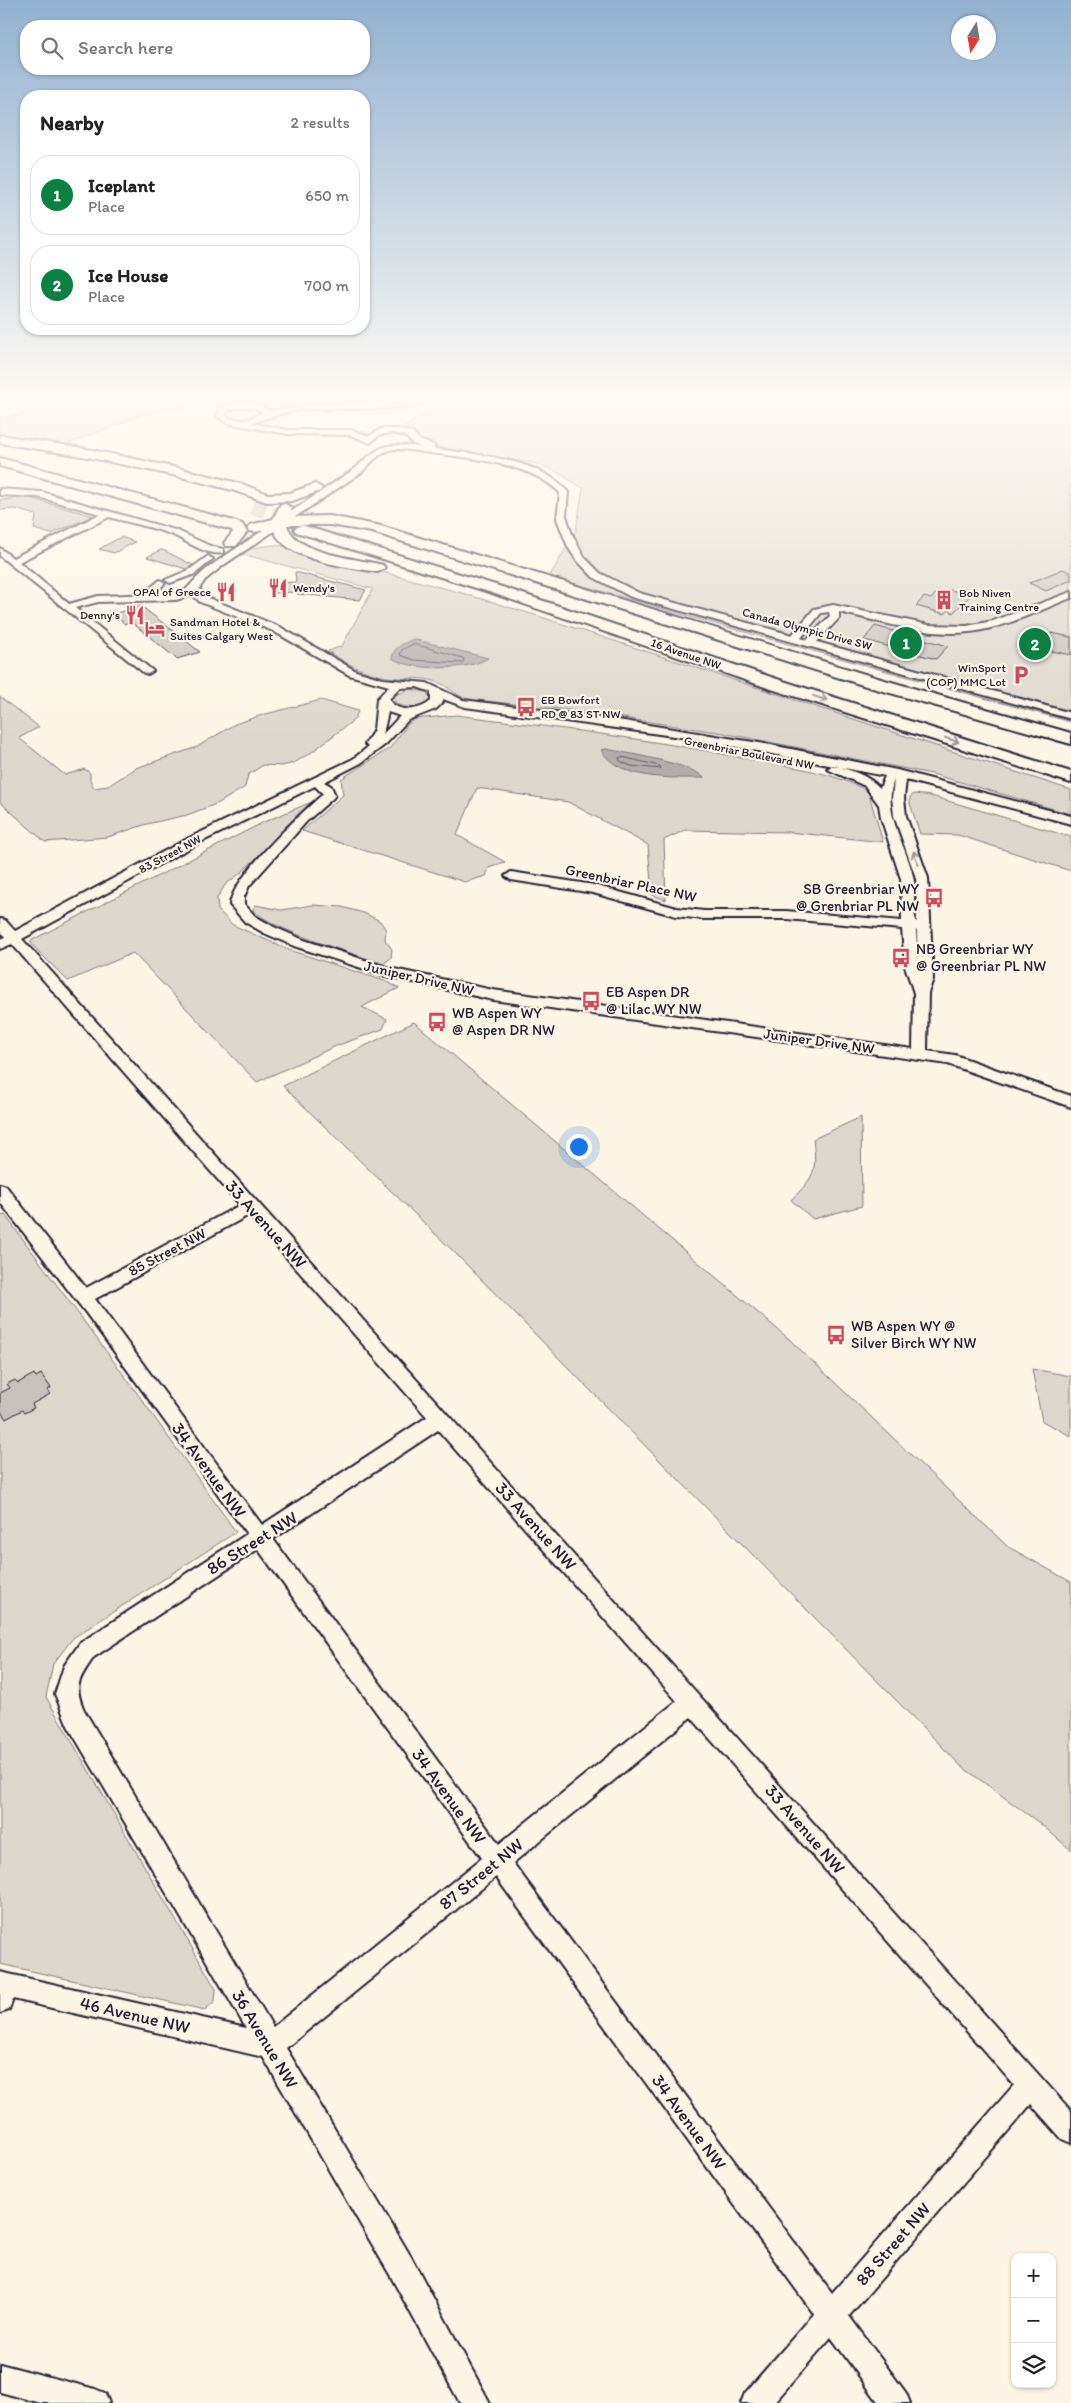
<!DOCTYPE html>
<meta charset="utf-8">
<style>
:root{--surface:#fff;--page:#f2f2f2;--text:#222;--muted:#767676;--line:#e0e0e0;--accent:#0b8043}
body{margin:0;font-family:Itim,sans-serif;background:var(--page);color:var(--text)}
.controls{position:absolute;right:15px;bottom:15px;display:grid;overflow:hidden;border-radius:10px;box-shadow:0 1px 4px #0004}
.controls button{width:45px;height:45px;display:grid;place-items:center;padding:0;border:0;border-bottom:1px solid var(--line);background:var(--surface);color:var(--text);font:25px sans-serif}
.compass{position:absolute;left:951px;top:15px;width:45px;height:45px;border-radius:50%;background:var(--surface);box-shadow:0 1px 4px #0004;rotate:191deg}
.you{position:absolute;left:578px;top:1146px;width:18px;height:18px;margin:-12px;border:4px solid #fff;border-radius:50%;background:#1a73e8;box-shadow:0 0 0 8px #1a73e833}
.badge{display:grid;place-items:center;width:32px;height:32px;border-radius:50%;background:var(--accent);color:#fff;font-size:16px;font-weight:700}
.pin{position:absolute;translate:-50% -50%;border:2px solid #fff;box-shadow:0 1px 5px #0006}
.list{margin:0;padding:0;list-style:none}
h2{display:flex;justify-content:space-between;align-items:center;height:65px;margin:0;padding:0 20px;font-size:21px}
h2 small{font-size:16px;font-weight:400;color:var(--muted)}
.list li{display:grid;grid-template-columns:32px 1fr auto;gap:15px;align-items:center;box-sizing:border-box;height:80px;margin:0 10px 10px;padding:0 10px;border:1px solid var(--line);border-radius:20px}
.list b{display:block;font-size:19px;white-space:nowrap}
.list p{margin:0;font-size:16px;white-space:nowrap;color:var(--muted)}
.list em{font-size:16px;font-style:normal;color:var(--muted)}
.icon{flex:none;width:28px;height:28px;fill:none;stroke:currentColor;stroke-width:2;stroke-linecap:round;stroke-linejoin:round}
.map{position:relative;flex:none;width:1071px;height:2403px;overflow:hidden}
.search{position:absolute;background:var(--surface);box-shadow:0 1px 4px #0004;left:20px;top:20px;width:350px;height:55px;display:flex;align-items:center;gap:12px;box-sizing:border-box;padding:0 18px;border-radius:20px;color:var(--muted);font-size:19px}
.panel{position:absolute;background:var(--surface);box-shadow:0 1px 4px #0004;left:20px;top:90px;width:350px;height:245px;border-radius:20px}
.map>svg:first-child{display:block}
</style>
<div class="map">
<svg width="1071" height="2403" viewBox="0 0 1071 2403">
<rect width="100%" height="100%" fill="#fcf5e5"/>
<filter id="ink" filterUnits="userSpaceOnUse"><feTurbulence type="fractalNoise" baseFrequency=".02" numOctaves="2"/><feDisplacementMap in="SourceGraphic" scale="10" xChannelSelector="R" yChannelSelector="G"/><feConvolveMatrix kernelMatrix="1 2 1 2 8 2 1 2 1" color-interpolation-filters="sRGB"/></filter>
<g filter="url(#ink)">
<g fill="#dcd6cc" stroke="#7f7c84">
<path d="M25 401H227L221 405 171 408 142 415 62 446 0 437V418L27 414Z"/>
<path d="M447 401H1071V722L683 615 550 576 576 531 583 488 553 470 537 464 430 445 418 440 413 433 401 429Z"/>
<path d="M273 545 285 546 462 593 538 616 1071 790V814L932 774 723 733 570 710 467 699C454 695 447 684 434 681 421 677 408 679 395 678 371 676 347 665 328 651L342 646 373 589 242 554 253 548Z"/>
<path d="M410 689 427 692 430 699C422 710 405 710 395 702V695Z"/>
<path d="M0 697 39 727 19 738 65 775 85 769 90 773V780L94 788 108 786 136 768 197 747 235 724 262 715 321 700 358 711 355 719 312 752 294 763 282 766 263 765 248 775 245 787 219 803 187 815 147 824 108 837 45 842 0 802Z"/>
<path d="M456 715C552 727 649 739 744 758 786 766 831 771 868 791L883 842 788 832 685 830 664 840 666 900 652 895 648 845 568 802 477 788 457 835 505 862 489 868 486 876 465 882 302 831 343 795 341 779 390 748 408 724 415 719Z"/>
<path d="M914 794 931 796 1071 837V871L958 835 920 834 910 804V797Z"/>
<path d="M314 801 242 872 225 885 217 898 218 910 233 925 289 950 385 981 399 988 362 1007 387 1019 383 1029 336 1046 257 1082 133 953 68 981 34 947 30 941 266 821Z"/>
<path d="M255 905 281 910 313 905 342 907 364 913 380 921 386 930 385 940 392 949 391 958 383 964C350 952 276 932 253 910Z"/>
<path d="M414 1022 789 1339 1007 1546 1071 1582V1850L1038 1822 961 1766 454 1252 283 1086Z"/>
<path d="M861 1117 862 1206 813 1219 791 1200C815 1177 817 1171 813 1139Z"/>
<path d="M5 1215 132 1386 236 1532 73 1638 53 1664 46 1697 216 1989 215 2001 205 2010 0 1964V1216Z"/>
<path d="M1032 1369 1071 1376V1436L1042 1421Z"/>
</g>
<g fill="#b2adab" stroke="#78757e">
<path d="M413 639 488 658C470 671 410 671 392 658 394 646 404 644 413 639Z"/>
<path d="M606 749C626 753 693 764 704 778 672 778 620 781 601 750Z"/>
</g>
<g fill="none" stroke-linecap="round" stroke-linejoin="round">
<g stroke="#5c5a68" stroke-width="1">
<path d="M414 644 463 658 464 661 462 663 414 660 400 655 402 650Z"/>
<path d="M622 757 660 766 661 769 631 766 620 761 619 758Z"/>
</g>
</g>
<g fill="#c6c1bb" stroke="#22223b">
<path d="M21 498H30L93 516 51 534 34 529 36 515 15 509 0 510V500Z"/>
<path d="M121 537 135 542 114 553 99 549Z"/>
<path d="M161 550H163L193 565 186 569 147 557Z"/>
<path d="M1063 569 1071 573V580L1046 591 1029 583Z"/>
<path d="M295 572 366 590 360 600 297 594V592L271 593 270 583 296 582Z"/>
<path d="M964 588 975 591 953 613 949 610 945 614 916 606 924 597 931 599 937 592 944 594 948 589 961 593Z"/>
<path d="M141 606 176 633 200 652 177 659 131 622 125 624 113 614Z"/>
<path d="M875 626 948 646 936 659 864 640Z"/>
<path d="M1051 633 1071 637V655L1042 649Z"/>
<path d="M34 1374 36 1377 41 1374 51 1388 47 1390 50 1394 32 1404 34 1408 24 1413 22 1410 6 1419 0 1410V1393L10 1388 7 1384 15 1380 18 1383Z"/>
</g>
<g fill="none" stroke-linecap="round" stroke-linejoin="round">
<path stroke="#d0cbc3" stroke-width="14" stroke-dasharray="14 7" stroke-linecap="butt" d="M252 507 307 523"/>
<defs>
<g id="minor">
<path d="M427 401C409 413 326 407 300 410 282 412 268 418 251 423L288 430H351L369 436 381 429H398L411 432 421 441 434 445V449C474 454 542 459 568 492L566 516 572 534 584 557 600 573 639 593 792 635 814 609 833 605 929 625 967 626 993 621 1071 592V598C1038 611 1004 628 969 632 926 637 880 621 839 612V618L817 642 1071 713V719L631 597 593 577 575 558 568 547 557 519 560 493C532 463 469 458 430 453 420 452 407 449 396 449 381 450 372 462 362 472L225 564 205 580 199 589 208 598 280 627 356 671 383 679 427 683 463 700 618 720 771 745 897 770 1071 816V824L906 780 904 798 906 816 928 878 933 979 928 993 927 1051 955 1055 1071 1096V1107L948 1064 493 1000 386 976 294 946 264 933 245 922 230 905C231 879 301 813 323 794L315 786 197 844 22 939 1071 2111V2143L1062 2139 1031 2104 849 2316 906 2393 910 2403H879L831 2337 774 2403H741L745 2393 814 2314 496 1877 286 2048 410 2255 490 2403H460L390 2275 263 2057 13 1999 9 2010 0 2013V1972L246 2028 68 1726 55 1694 64 1666 80 1643 247 1534 86 1313 0 1202V1184L6 1186 86 1288 240 1205 12 944 0 949V939L5 937 0 931V919L5 920 15 931 189 838 353 759 368 747 365 744 374 730 377 699 389 686 349 675 273 631 200 602 193 595 176 600 98 602 75 608 153 671 148 674 144 673 0 556V548L13 558 100 514 38 497 0 495V489L42 492 178 531 210 546 223 549V553C207 556 188 542 173 535 153 527 130 523 109 517L19 562 69 604 98 596 155 594 150 588 160 580 165 583 160 588 164 592C188 596 185 588 200 575 206 569 212 565 219 560L356 468C380 444 387 443 421 447L413 444 405 436 392 433 379 435 370 443 350 435 288 434 232 424 224 422 217 415 223 406C239 403 257 398 269 411L317 404ZM242 407 255 408 262 412C253 420 236 423 225 415L229 410ZM829 612 830 616 807 640 801 638 821 613ZM417 687 431 692V701C420 711 397 714 389 699L400 688ZM443 699 465 707 695 739 885 776 880 788C868 775 850 770 833 765L827 769 865 786 879 805 881 818 901 879 902 921 786 911H704L677 908 594 885 511 872 505 876 511 880 593 893 676 916 704 919H786L902 929 905 966 914 993 913 1049 493 990 389 968 304 940 274 927 255 916 244 904V897L249 886 307 821 333 798 335 795 331 786 324 782 361 763 386 744 408 720 436 709 443 702ZM388 712 400 716 383 734ZM894 780 892 798 894 816 916 878 917 922C912 914 915 892 914 881 909 848 881 814 894 780ZM916 930 917 931 918 963ZM249 1215 427 1417 262 1525 95 1299ZM438 1430 677 1701 499 1844 273 1539ZM258 1549 482 1858 273 2027 84 1710C73 1685 79 1679 94 1657ZM691 1717 1014 2085 832 2293 513 1863Z"/>
<path d="M208 556 213 559 195 574 170 583 165 580 189 570Z"/>
<path d="M0 2364 95 2389 105 2393 109 2403H41L0 2392Z"/>
</g>
<g id="highway">
<path d="M0 435 82 448 178 468 242 484 268 494 290 493 315 484 322 488 320 491 292 501 267 502 232 490 177 476 82 456 0 443Z"/>
<path d="M0 458 234 521 242 524 247 532 236 546H226L224 543 233 532 232 530 0 466Z"/>
<path d="M285 504 292 508 289 517 330 516 381 526 881 679 1071 733V744L869 687 372 532 330 525H287C296 555 357 558 383 565L385 568 378 572C349 567 283 561 273 528L255 532 250 531 248 528 250 525 273 519 280 505Z"/>
<path d="M301 525 502 587 780 680 1071 772V783L768 688 492 593 296 532 294 529Z"/>
</g>
</defs>
<use href="#minor" stroke="#22223b" stroke-width="4"/>
<use href="#highway" stroke="#22223b" stroke-width="4"/>
<use href="#minor" fill="#fcf5e5" fill-rule="evenodd"/>
<use href="#highway" fill="#fcf5e5" fill-rule="evenodd"/>
</g>
<defs><path id="oneway-shaft" d="M-6 0H5M1.5-3L5.5 0L1.5 3" fill="none" stroke-width="1.6" stroke-linecap="round" stroke-linejoin="round" transform="scale(1.25)"/></defs>
<g stroke="#9a9698">
<use href="#oneway-shaft" transform="translate(820 698) rotate(18)"/>
<use href="#oneway-shaft" transform="translate(952 740) rotate(17)"/>
<use href="#oneway-shaft" transform="translate(916 858) rotate(-110)"/>
</g>
</g>
<linearGradient id="sky" x2="0" y2="1"><stop stop-color="#92b1d0"/><stop offset="0.54" stop-color="#fefaf3"/><stop offset="1" stop-color="#fefaf3" stop-opacity="0"/></linearGradient>
<rect width="1071" height="738" fill="url(#sky)"/>
<defs>
<symbol id="restaurant-bare" viewBox="-9 -9 18 18"><path d="M-5-6h1v4h1v-4h1v4h1v-4h1v5L-1.5 .5V6h-2V.5L-5-1ZM5-6V6H3V1.5H1.5Q1.5-4 5-6Z" fill="#d1495b" stroke="#fcf5e5" stroke-width="2.5" paint-order="stroke"/></symbol>
<symbol id="building-bare" viewBox="-9 -9 18 18"><path d="M-4-6H4V6H1V3H-1V6H-4ZM-2.5-4.3h1.7v1.8h-1.7ZM.8-4.3h1.7v1.8H.8ZM-2.5-1h1.7V.8h-1.7ZM.8-1h1.7V.8H.8Z" fill="#d1495b" stroke="#fcf5e5" stroke-width="2.5" paint-order="stroke"/></symbol>
<symbol id="hotel-bare" viewBox="-9 -9 18 18"><path d="M-6-4.5h1.5V1H6V5H4.5V3h-9V5H-6ZM-4 0a1.8 1.8 0 1 1 3.6 0ZM.5 0V-2.5h3Q6-2.5 6 0Z" fill="#d1495b" stroke="#fcf5e5" stroke-width="2.5" paint-order="stroke"/></symbol>
<symbol id="parking-bare" viewBox="-9 -9 18 18"><path d="M-3.5-5.5H1a3.5 3.5 0 0 1 0 7H-1V5.5H-3.5ZM-1-3.4V-.6H.8a1.4 1.4 0 0 0 0-2.8Z" fill="#d1495b" stroke="#fcf5e5" stroke-width="2.5" paint-order="stroke"/></symbol>
<symbol id="bus-bare" viewBox="-9 -9 18 18"><path d="M-5-6H5V4H4V6H2V4H-2V6H-4V4H-5ZM-3.5-4V0h7V-4ZM-3.5 1.2v1.5H-2V1.2ZM2 1.2v1.5H3.5V1.2Z" fill="#d1495b" stroke="#fcf5e5" stroke-width="2.5" paint-order="stroke"/></symbol>
</defs>
<g fill-rule="evenodd">
<use href="#restaurant-bare" x="264" y="574" width="28" height="28"/>
<use href="#restaurant-bare" x="212" y="578" width="28" height="28"/>
<use href="#building-bare" x="930" y="586" width="28" height="28"/>
<use href="#restaurant-bare" x="121" y="601" width="28" height="28"/>
<use href="#hotel-bare" x="141" y="615" width="28" height="28"/>
<use href="#parking-bare" x="1007" y="661" width="28" height="28"/>
<use href="#bus-bare" x="512" y="693" width="28" height="28"/>
<use href="#bus-bare" x="920" y="884" width="28" height="28"/>
<use href="#bus-bare" x="887" y="944" width="28" height="28"/>
<use href="#bus-bare" x="577" y="987" width="28" height="28"/>
<use href="#bus-bare" x="423" y="1008" width="28" height="28"/>
<use href="#bus-bare" x="822" y="1321" width="28" height="28"/>
</g>
<g text-anchor="middle" stroke-width="4.5" stroke-linejoin="round" paint-order="stroke">
<g font-size="12" fill="#22223b" stroke="#fcf5e5" text-anchor="start">
<text x="293" y="592">Wendy's</text>
<text x="211" y="596" text-anchor="end">OPA! of Greece</text>
<text x="959" y="597">Bob Niven<tspan x="959" dy="14">Training Centre</tspan></text>
<text x="120" y="619" text-anchor="end">Denny's</text>
<text x="170" y="626">Sandman Hotel &amp;<tspan x="170" dy="14">Suites Calgary West</tspan></text>
<text x="1006" y="672" text-anchor="end">WinSport<tspan x="1006" dy="14">(COP) MMC Lot</tspan></text>
<text x="541" y="704">EB Bowfort<tspan x="541" dy="14">RD @ 83 ST NW</tspan></text>
</g>
<g font-size="12" fill="#22223b" stroke="#fcf5e5">
<text transform="translate(807 629) rotate(15)" y="4">Canada Olympic Drive SW</text>
<text transform="translate(686 654) rotate(19)" y="4">16 Avenue NW</text>
<text transform="translate(749 753) rotate(11)" y="4">Greenbriar Boulevard NW</text>
<text transform="translate(170 854) rotate(-28)" y="4">83 Street NW</text>
</g>
<g font-size="15" fill="#22223b" stroke="#fcf5e5">
<text transform="translate(631 883) rotate(12)" y="5">Greenbriar Place NW</text>
<text transform="translate(419 978) rotate(13)" y="5">Juniper Drive NW</text>
<text transform="translate(819 1041) rotate(8)" y="5">Juniper Drive NW</text>
<text transform="translate(167 1252) rotate(-28)" y="5">85 Street NW</text>
</g>
<g font-size="15" fill="#22223b" stroke="#fcf5e5" text-anchor="start">
<text x="919" y="894" text-anchor="end">SB Greenbriar WY<tspan x="919" dy="17">@ Grenbriar PL NW</tspan></text>
<text x="916" y="954">NB Greenbriar WY<tspan x="916" dy="17">@ Greenbriar PL NW</tspan></text>
<text x="606" y="997">EB Aspen DR<tspan x="606" dy="17">@ Lilac WY NW</tspan></text>
<text x="452" y="1018">WB Aspen WY<tspan x="452" dy="17">@ Aspen DR NW</tspan></text>
<text x="851" y="1331">WB Aspen WY @<tspan x="851" dy="17">Silver Birch WY NW</tspan></text>
</g>
<g font-size="18" fill="#22223b" stroke="#fcf5e5">
<text transform="translate(266 1224) rotate(48)" y="6">33 Avenue NW</text>
<text transform="translate(209 1470) rotate(54)" y="6">34 Avenue NW</text>
<text transform="translate(536 1526) rotate(48)" y="6">33 Avenue NW</text>
<text transform="translate(252 1543) rotate(-32)" y="6">86 Street NW</text>
<text transform="translate(449 1796) rotate(54)" y="6">34 Avenue NW</text>
<text transform="translate(805 1829) rotate(49)" y="6">33 Avenue NW</text>
<text transform="translate(481 1874) rotate(-39)" y="6">87 Street NW</text>
<text transform="translate(135 2015) rotate(13)" y="6">46 Avenue NW</text>
<text transform="translate(265 2039) rotate(59)" y="6">36 Avenue NW</text>
<text transform="translate(689 2122) rotate(54)" y="6">34 Avenue NW</text>
<text transform="translate(893 2244) rotate(-49)" y="6">88 Street NW</text>
</g>
</g>
</svg>
<div class="controls">
<button>+</button>
<button>−</button>
<button><svg class="icon" aria-label="layers" viewBox="0 0 24 24"><path d="M12 4l9 5-9 5-9-5zM3 14l9 5 9-5"/></svg></button>
</div>
<svg class="compass" viewBox="-18 -18 36 36"><path d="M0-13l5 13h-10z" fill="#e53935"/><path d="M0 13l5-13h-10z" fill="#767676"/></svg>
<div class="you"></div>
<div class="pin badge" style="left:906px;top:643px">1</div>
<div class="pin badge" style="left:1035px;top:644px">2</div>
<div class="search"><svg class="icon" aria-label="search" viewBox="0 0 24 24"><circle cx="10" cy="10" r="6"/><path d="M15 15l6 6"/></svg>Search here</div>
<section class="panel">
<h2>Nearby<small>2 results</small></h2>
<ul class="list">
<li><span class="badge">1</span><div><b>Iceplant</b><p>Place</p></div><em>650 m</em></li>
<li><span class="badge">2</span><div><b>Ice House</b><p>Place</p></div><em>700 m</em></li>
</ul>
</section>
</div>
